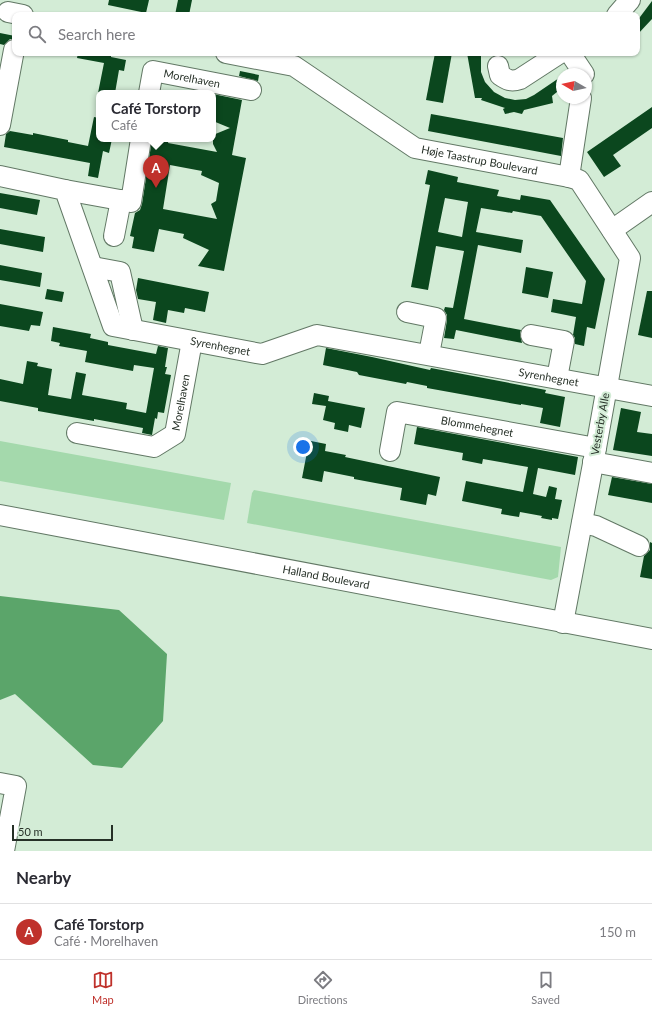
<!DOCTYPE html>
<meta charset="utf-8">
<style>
:root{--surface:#fff;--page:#f7f7f7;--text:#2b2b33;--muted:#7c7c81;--line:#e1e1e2;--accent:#bf312b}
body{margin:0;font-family:Lato,sans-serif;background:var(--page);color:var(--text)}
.compass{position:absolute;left:556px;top:68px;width:36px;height:36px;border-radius:50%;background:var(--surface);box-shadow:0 1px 3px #0004;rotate:279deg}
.scale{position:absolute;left:12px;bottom:10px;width:101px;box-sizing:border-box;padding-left:4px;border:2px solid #263027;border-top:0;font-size:11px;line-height:14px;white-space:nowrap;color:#263027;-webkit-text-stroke:3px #d3ecd6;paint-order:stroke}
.you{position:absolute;left:303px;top:447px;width:14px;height:14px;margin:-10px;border:3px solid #fff;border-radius:50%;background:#1a73e8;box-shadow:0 0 0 6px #1a73e833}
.badge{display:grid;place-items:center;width:26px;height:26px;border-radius:50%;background:var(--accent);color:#fff;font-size:13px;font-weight:700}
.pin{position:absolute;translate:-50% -33px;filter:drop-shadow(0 1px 2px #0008)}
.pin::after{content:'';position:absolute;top:21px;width:14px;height:12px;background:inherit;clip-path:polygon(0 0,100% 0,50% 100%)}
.popup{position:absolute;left:96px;top:90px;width:120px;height:52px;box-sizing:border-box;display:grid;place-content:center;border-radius:8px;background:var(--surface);filter:drop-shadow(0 1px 3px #0005);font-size:13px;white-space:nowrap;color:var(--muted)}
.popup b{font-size:15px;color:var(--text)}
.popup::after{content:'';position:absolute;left:50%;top:100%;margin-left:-8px;border:8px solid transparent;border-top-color:var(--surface)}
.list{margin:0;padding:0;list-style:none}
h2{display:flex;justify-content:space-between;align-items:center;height:52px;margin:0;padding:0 16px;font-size:17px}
h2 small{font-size:13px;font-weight:400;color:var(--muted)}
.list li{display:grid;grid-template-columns:26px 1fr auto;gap:12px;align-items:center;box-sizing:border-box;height:56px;padding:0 16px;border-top:1px solid var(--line)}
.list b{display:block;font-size:15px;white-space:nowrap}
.list p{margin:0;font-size:13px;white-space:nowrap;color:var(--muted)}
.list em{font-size:13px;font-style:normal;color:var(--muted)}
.icon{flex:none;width:22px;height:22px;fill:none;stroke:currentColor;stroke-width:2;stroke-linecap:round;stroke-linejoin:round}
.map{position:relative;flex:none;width:652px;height:851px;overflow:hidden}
.search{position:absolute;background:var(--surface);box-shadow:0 1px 3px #0004;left:12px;right:12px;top:12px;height:44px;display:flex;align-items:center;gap:10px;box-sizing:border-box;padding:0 14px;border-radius:8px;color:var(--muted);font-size:15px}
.sheet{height:108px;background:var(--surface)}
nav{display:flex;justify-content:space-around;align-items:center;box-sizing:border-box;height:56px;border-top:1px solid var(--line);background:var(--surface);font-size:11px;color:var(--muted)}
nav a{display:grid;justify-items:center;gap:2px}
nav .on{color:var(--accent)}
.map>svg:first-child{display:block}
</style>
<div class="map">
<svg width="652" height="851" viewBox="0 0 652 851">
<rect width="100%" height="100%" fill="#d3ecd6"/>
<g fill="#a4d9ac">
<path d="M0 441 231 483 224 520 0 481Z"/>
<path d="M254 490 561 547 558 577 551 580 247 523 252 493Z"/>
</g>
<path fill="#5ba56a" d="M0 596 119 610 167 654 163 721 122 768 93 765 15 694 0 700Z"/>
<g fill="#0b471e" fill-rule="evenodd">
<path d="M109 0H149L146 13 108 5Z"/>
<path d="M178 0H192L189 15H175Z"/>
<path d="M652 1V19L637 35V21Z"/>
<path d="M0 33 15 36V39H10L4 45 0 44Z"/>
<path d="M78 53H111V57L126 60 124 71 119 70 115 93H98L104 63 77 58Z"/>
<path d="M435 53H452L443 103 426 100Z"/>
<path d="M467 53H481V72L485 82 494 92 505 98 515 100 526 99 534 95 562 76V88L552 96 553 103 524 110 522 114 514 112 505 114 503 109 505 108 481 100 482 98H475Z"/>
<path d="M240 71 259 75 258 81 239 76Z"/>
<path d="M213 94 242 100 232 155 246 158 224 271 198 266 209 250 183 238 184 234 159 229 154 252 132 248 134 237 130 236 135 213 140 210 142 204 152 139H169L168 143 217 152 213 144V135L230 128 213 121ZM170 165 202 171 201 175 219 183 216 201 211 204 217 219 163 209Z"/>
<path d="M652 107V128L613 155 621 166 604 177 587 152Z"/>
<path d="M431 114 563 138 561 156 428 131Z"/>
<path d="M94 117 99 118V139H112L109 153 103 151 98 178 88 176 90 163 4 147 6 134 10 131 33 135V133L68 140V142L88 146Z"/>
<path d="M428 170 458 177 457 182 499 190 497 196 520 200 521 195 550 200 605 279 595 329 587 327 584 346 575 344V338L573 335 576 317 551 312 553 299 582 304 586 281 541 216 513 211 512 213 481 208 476 232 523 240 521 253 478 245 464 319 521 330 520 333 522 343 456 330 454 339 444 338 447 320V315L444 310 445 307 453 308 464 251 436 246 428 290 411 287 430 185 425 184ZM445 198 468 202 462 237 438 232Z"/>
<path d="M0 193 40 200 37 215 0 208Z"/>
<path d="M0 229 45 237 43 252 0 244Z"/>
<path d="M0 265 42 273 40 287 0 280Z"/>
<path d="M526 267 553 272 548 298 522 293Z"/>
<path d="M138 278 209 292 205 312 185 308 184 313 168 310 166 323 153 320 156 302 138 299 136 290Z"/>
<path d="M47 289 64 292 62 302 45 299Z"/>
<path d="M647 291H652V338L638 335Z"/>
<path d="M0 304 43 312 40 326 31 325 29 331 0 326Z"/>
<path d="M53 327 91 334 90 338 108 342V345L156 354 158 346 168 348 165 367H167L165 374 171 375 164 413 158 412 157 419 155 418 152 435 142 433 143 428 94 419V421L38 411V408L0 401V379L23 384 27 361 38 363 37 366 52 369 48 395 71 399 76 372 86 374 82 395 127 403 126 409 146 413 154 368 134 365 133 371 85 362 87 351 59 346 60 343 51 341Z"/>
<path d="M326 348 372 357 430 370 431 368 546 390 545 393 565 397 560 427 540 423 543 408 521 404V405L427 388V386L407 382 406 384 359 375 357 372 323 365Z"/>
<path d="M314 393 329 396 328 401 365 408 361 428 349 425 348 432 334 429 335 423 323 420 326 406 312 404Z"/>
<path d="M621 408 641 412 637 432 652 434V456L613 450Z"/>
<path d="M417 427 578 457 575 475 538 468 533 494 546 497 549 486 557 488 555 499 562 500 558 519 552 518V520L541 518 542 516 520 512 519 517 501 514 502 509 462 501 466 481 523 492 528 467 483 459 482 464 462 460 463 453 414 444Z"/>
<path d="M306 440 326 444 325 451 346 455 345 457 440 477 436 496 428 494 426 505 400 500 402 488 354 479V477L324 471 322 482 302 478 307 452 304 451Z"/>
<path d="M612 477 652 484V503L608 495Z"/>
<path d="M650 542 652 543V579L640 577 644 556 650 550Z"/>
</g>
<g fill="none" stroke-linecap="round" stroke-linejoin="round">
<defs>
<g id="minor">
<path d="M8 12 23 15"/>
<path d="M617 15 630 0"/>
<path id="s1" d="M226 53 294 66 415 148 569 177 579 180 630 258 596 448 563 623"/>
<path d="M570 53 584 74"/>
<path d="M498 66 500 75C507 80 511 82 520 79L560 53"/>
<path id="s2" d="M149 93 153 71 251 90"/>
<path d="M0 125 14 50"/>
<path id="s3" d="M0 176 65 190 113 326 256 353 262 354 317 335 652 396"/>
<path d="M569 177 581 98"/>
<path d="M65 190 131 202 141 139"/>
<path d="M612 230 652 202"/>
<path d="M114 236 121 200"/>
<path d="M93 267 120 272 133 330"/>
<path d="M407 312 436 318 429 354"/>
<path d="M531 335 564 341 557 378"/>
<path id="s4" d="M77 433 154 447 175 434 192 341"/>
<path id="s5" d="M390 451 397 412 596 448"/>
<path d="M593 462 652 473"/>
<path id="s6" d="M0 515 652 639"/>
<path d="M582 523 596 526 639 546"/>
<path d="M0 783 16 786 4 851"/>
</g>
</defs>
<use href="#minor" stroke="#627865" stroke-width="22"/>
<use href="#minor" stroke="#fff" stroke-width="20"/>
</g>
<g text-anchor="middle" stroke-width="4" stroke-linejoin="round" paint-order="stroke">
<g font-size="11" fill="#263027" stroke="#d3ecd6">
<text dy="4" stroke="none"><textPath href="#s2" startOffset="62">Morelhaven</textPath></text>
<text dy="4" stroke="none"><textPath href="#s1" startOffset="281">Høje Taastrup Boulevard</textPath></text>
<text dy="4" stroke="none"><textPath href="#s3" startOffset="320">Syrenhegnet</textPath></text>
<text dy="4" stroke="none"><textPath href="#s3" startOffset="656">Syrenhegnet</textPath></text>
<text dy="4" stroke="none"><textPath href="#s4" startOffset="135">Morelhaven</textPath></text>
<text transform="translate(600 424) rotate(-80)" y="4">Vesterby Alle</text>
<text dy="4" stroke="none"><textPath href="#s5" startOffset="121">Blommehegnet</textPath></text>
<text dy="4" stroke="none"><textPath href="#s6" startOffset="332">Halland Boulevard</textPath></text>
</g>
</g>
</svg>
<svg class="compass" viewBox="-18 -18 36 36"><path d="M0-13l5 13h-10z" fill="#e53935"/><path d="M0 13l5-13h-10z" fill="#7c7c81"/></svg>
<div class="scale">50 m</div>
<div class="you"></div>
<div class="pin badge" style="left:156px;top:188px">A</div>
<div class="popup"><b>Café Torstorp</b>Café</div>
<div class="search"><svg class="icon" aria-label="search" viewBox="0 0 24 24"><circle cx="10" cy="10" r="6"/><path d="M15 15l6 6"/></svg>Search here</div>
</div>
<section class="sheet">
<h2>Nearby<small></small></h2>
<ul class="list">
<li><span class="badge">A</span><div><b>Café Torstorp</b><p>Café · Morelhaven</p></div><em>150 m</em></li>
</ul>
</section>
<nav>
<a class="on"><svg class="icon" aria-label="map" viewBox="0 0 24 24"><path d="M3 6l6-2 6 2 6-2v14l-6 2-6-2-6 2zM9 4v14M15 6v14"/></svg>Map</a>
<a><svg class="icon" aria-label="directions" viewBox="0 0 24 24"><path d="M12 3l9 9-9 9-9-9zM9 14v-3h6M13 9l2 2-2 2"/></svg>Directions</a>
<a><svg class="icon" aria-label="saved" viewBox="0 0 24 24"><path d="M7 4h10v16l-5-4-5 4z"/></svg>Saved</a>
</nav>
